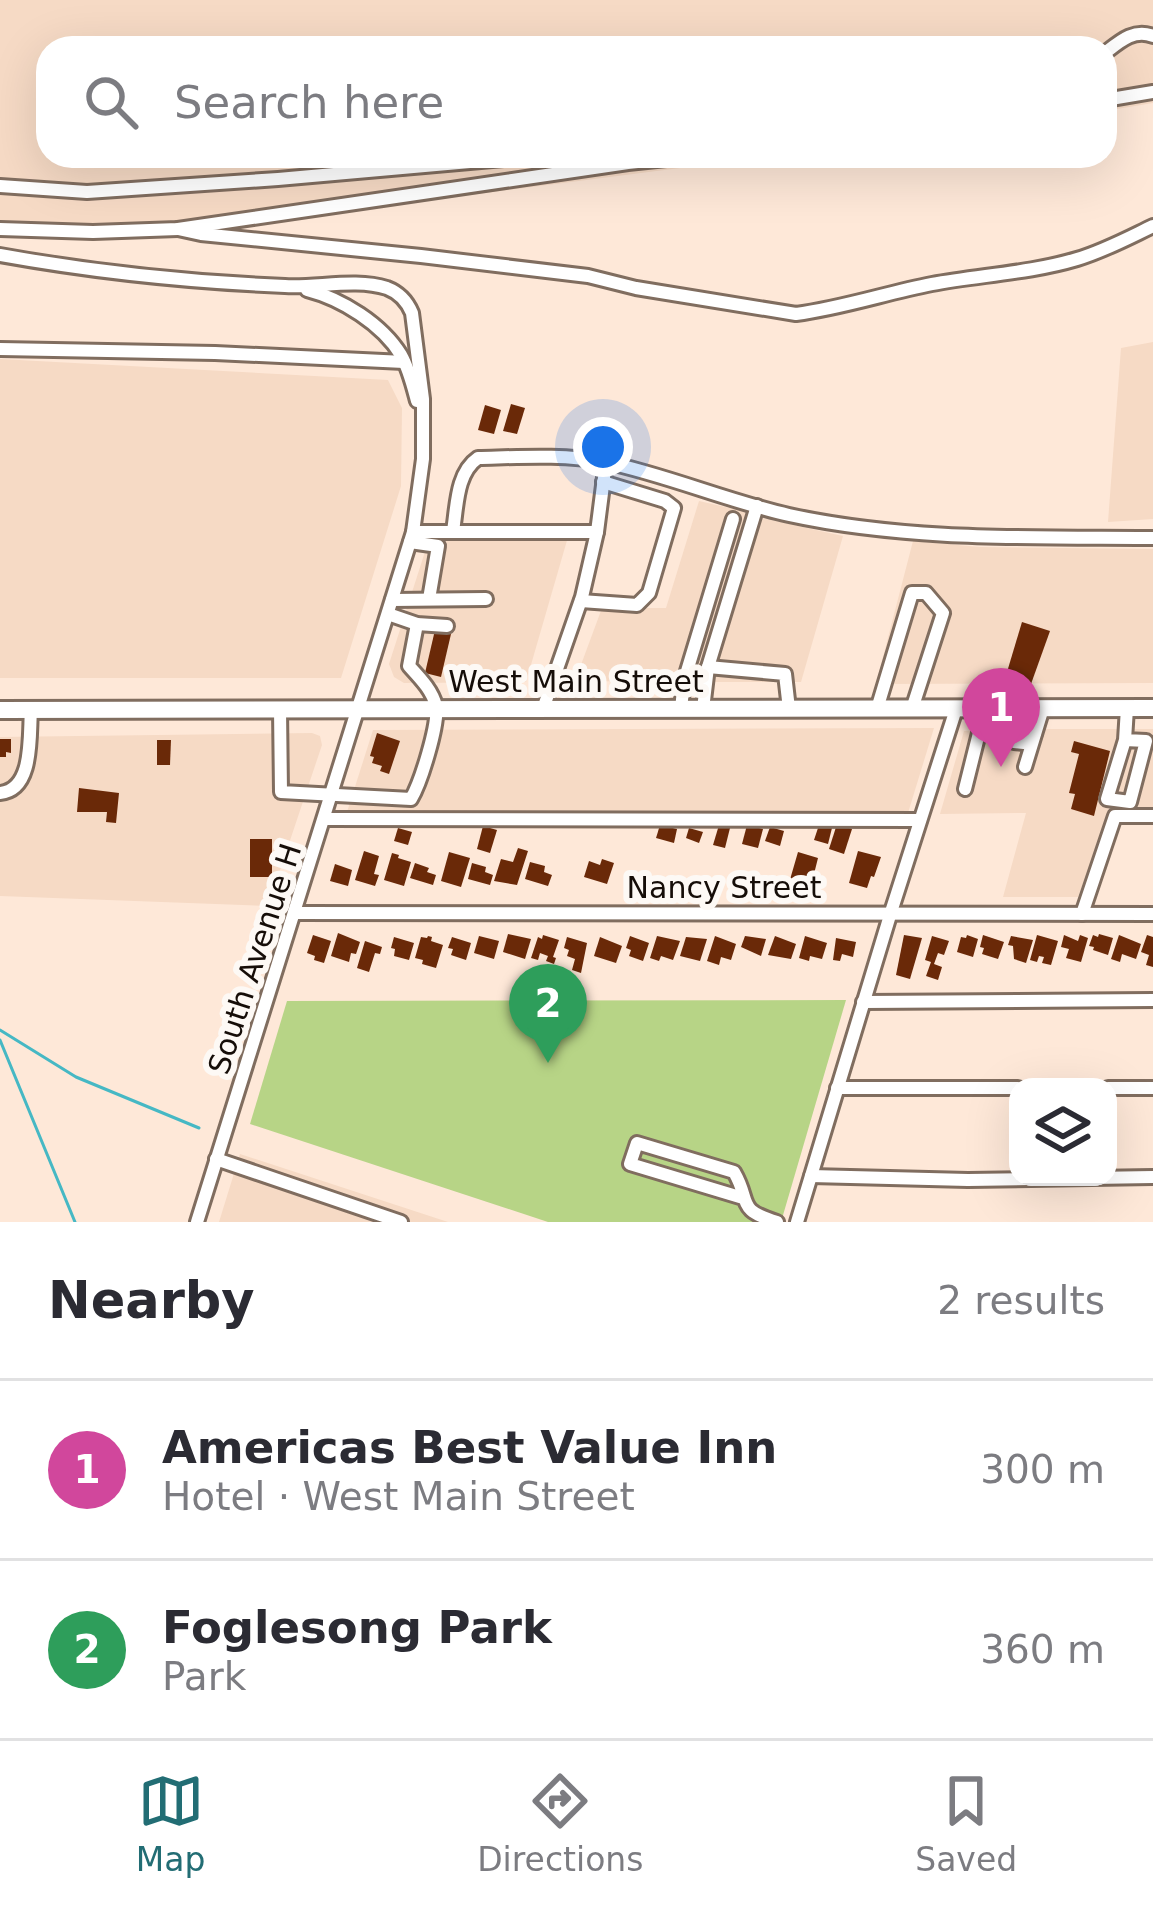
<!DOCTYPE html>
<meta charset="utf-8">
<style>
:root{--surface:#fff;--page:#f7f7f7;--text:#2b2b33;--muted:#7c7c81;--line:#e1e1e2;--accent:#226d74}
body{margin:0;font-family:"DejaVu Sans",sans-serif;background:var(--page);color:var(--text)}
.controls{position:absolute;right:36px;bottom:36px;display:grid;overflow:hidden;border-radius:24px;box-shadow:0 12px 48px #0002}
.controls button{width:108px;height:108px;display:grid;place-items:center;padding:0;border:0;border-bottom:3px solid var(--line);background:var(--surface);color:var(--text);font:60px sans-serif}
.you{position:absolute;left:603px;top:447px;width:42px;height:42px;margin:-30px;border:9px solid #fff;border-radius:50%;background:#1a73e8;box-shadow:0 0 0 18px #1a73e833}
.badge{display:grid;place-items:center;width:78px;height:78px;border-radius:50%;background:var(--accent);color:#fff;font-size:39px;font-weight:700}
.pin{position:absolute;translate:-50% -99px;filter:drop-shadow(0 3px 6px #0008)}
.pin::after{content:'';position:absolute;top:63px;width:42px;height:36px;background:inherit;clip-path:polygon(0 0,100% 0,50% 100%)}
.list{margin:0;padding:0;list-style:none}
h2{display:flex;justify-content:space-between;align-items:center;height:156px;margin:0;padding:0 48px;font-size:51px}
h2 small{font-size:39px;font-weight:400;color:var(--muted)}
.list li{display:grid;grid-template-columns:78px 1fr auto;gap:36px;align-items:center;box-sizing:border-box;height:180px;padding:0 48px;border-top:3px solid var(--line)}
.list b{display:block;font-size:45px;white-space:nowrap}
.list p{margin:0;font-size:39px;white-space:nowrap;color:var(--muted)}
.list em{font-size:39px;font-style:normal;color:var(--muted)}
.icon{flex:none;width:66px;height:66px;fill:none;stroke:currentColor;stroke-width:2;stroke-linecap:round;stroke-linejoin:round}
.map{position:relative;flex:none;width:1153px;height:1222px;overflow:hidden}
.search{position:absolute;background:var(--surface);box-shadow:0 12px 48px #0002;left:36px;right:36px;top:36px;height:132px;display:flex;align-items:center;gap:30px;box-sizing:border-box;padding:0 42px;border-radius:36px;color:var(--muted);font-size:45px}
.sheet{height:516px;background:var(--surface)}
nav{display:flex;justify-content:space-around;align-items:center;box-sizing:border-box;height:168px;border-top:3px solid var(--line);background:var(--surface);font-size:33px;color:var(--muted)}
nav a{display:grid;justify-items:center;gap:6px}
nav .on{color:var(--accent)}
.map>svg:first-child{display:block}
</style>
<div class="map">
<svg width="1153" height="1222" viewBox="0 0 1153 1222">
<rect width="100%" height="100%" fill="#fee8d8"/>
<g fill="#f6dac5">
<path d="M0 0H1153V103L1105 111V48H48V156H774L142 237 0 235Z"/>
<path d="M1153 342V519L1108 522 1121 348Z"/>
<path d="M0 359 388 380 402 408 401 486 341 678H0Z"/>
<path d="M699 501 752 513 695 682 575 681 602 608H666Z"/>
<path d="M762 518 843 536 801 682H712L713 662Z"/>
<path d="M430 536 568 537 526 682 404 683 394 677 389 664Z"/>
<path d="M913 541 980 547 1153 549V683L876 684Z"/>
<path d="M934 728 908 813 347 812 373 730Z"/>
<path d="M1029 729H1153V811H1110L1078 897H1003L1026 813 940 814 964 731Z"/>
<path d="M312 733 320 736 322 745 268 906 0 896V737Z"/>
<path d="M240 1154 448 1222H219Z"/>
</g>
<path fill="#b7d486" d="M846 1000 781 1222H548L250 1124 287 1001Z"/>
<g fill="none" stroke-linecap="round" stroke-linejoin="round">
<g stroke="#46b8c4" stroke-width="3">
<path d="M0 1030 76 1077 199 1128"/>
<path d="M0 1040 75 1222"/>
</g>
</g>
<g fill="#6a2908">
<path d="M511 404 525 408 517 434 503 431Z"/>
<path d="M485 405 501 410 494 434 478 430Z"/>
<path d="M1022 622 1050 631 1031 684 1008 677 1007 672Z"/>
<path d="M435 630 451 634 441 677 425 673Z"/>
<path d="M377 733 400 741 389 774 380 771 382 766 372 763 374 757 370 756Z"/>
<path d="M0 739H11V753L6 752V757H0Z"/>
<path d="M157 740H171L170 765H157Z"/>
<path d="M1074 741 1110 751 1094 816 1071 809 1075 794 1069 793 1079 754 1071 752Z"/>
<path d="M79 788 119 793 116 823 106 822 107 812H77Z"/>
<path d="M837 824 852 829 844 854 829 849Z"/>
<path d="M660 825 677 829 674 843 656 838Z"/>
<path d="M719 825 730 828 725 848 713 845Z"/>
<path d="M747 825 763 829 758 848 742 844Z"/>
<path d="M819 825 832 828 828 844 814 840Z"/>
<path d="M483 826 497 830 490 853 477 849Z"/>
<path d="M770 827 784 831 780 846 765 841Z"/>
<path d="M398 828 412 832 408 845 394 841Z"/>
<path d="M689 828 703 832 699 843 686 838Z"/>
<rect x="250" y="839" width="22" height="38"/>
<path d="M518 848 528 851 517 885 494 881 501 859 513 862Z"/>
<path d="M364 851 379 856 374 874 379 875 375 886 355 880Z"/>
<path d="M858 851 881 857 874 877 871 876 867 888 849 883Z"/>
<path d="M449 852 470 858 461 887 441 881Z"/>
<path d="M798 852 818 858 813 878 806 876 803 887 789 883Z"/>
<path d="M392 853 399 855 398 858 411 862 404 886 384 880Z"/>
<path d="M602 859 614 863 607 884 584 877 589 861 600 865Z"/>
<path d="M530 862 545 866 544 872 552 875 548 886 525 879Z"/>
<path d="M415 863 429 868 427 872 436 875 433 885 410 878Z"/>
<path d="M472 863 486 867 485 872 493 875 490 885 468 879Z"/>
<path d="M335 864 352 870 348 886 330 881Z"/>
<path d="M338 933 360 942 356 954 351 953 349 962 331 956Z"/>
<path d="M508 934 531 939 525 959 503 952Z"/>
<path d="M1099 934 1113 938 1108 955 1093 950 1094 947 1089 946 1093 935 1098 937Z"/>
<path d="M313 935 331 941 324 963 314 960 315 956 307 953Z"/>
<path d="M543 935 559 940 553 957 556 958 554 964 546 961 548 956 540 953 538 960 531 958 538 937 542 939Z"/>
<path d="M904 935 922 938 910 979 896 975Z"/>
<path d="M967 935 978 939 973 957 957 952 961 937 966 938Z"/>
<path d="M983 935 1004 942 998 959 982 954 984 948 980 947Z"/>
<path d="M1037 935 1058 941 1051 965 1042 963 1044 957 1039 956 1037 962 1030 960Z"/>
<path d="M1064 935 1078 941 1080 935 1088 938 1081 962 1066 958 1069 949 1061 947Z"/>
<path d="M1119 935 1141 944 1136 959 1122 954 1120 962 1111 959Z"/>
<path d="M1147 935 1153 937V967L1146 965 1149 955 1141 952Z"/>
<path d="M428 936 432 937 431 941 443 945 436 968 422 964 423 960 415 958 421 937 427 938Z"/>
<path d="M479 936 499 941 494 959 474 953Z"/>
<path d="M630 936 649 943 643 961 629 956 631 950 626 948Z"/>
<path d="M657 936 680 941 673 960 661 956 659 961 650 958Z"/>
<path d="M715 936 736 944 731 960 721 957 719 965 707 961Z"/>
<path d="M745 936 766 939 761 956 741 947Z"/>
<path d="M775 936 796 944 791 959 768 955Z"/>
<path d="M805 936 827 943 822 959 810 956 809 961 799 958Z"/>
<path d="M932 936 949 941 944 955 938 953 934 964 942 967 938 980 926 976 931 962 925 960Z"/>
<path d="M1011 936 1033 940 1026 963 1014 959 1013 946 1008 945Z"/>
<path d="M394 937 414 943 409 960 394 956 395 949 391 948Z"/>
<path d="M452 937 471 943 466 960 451 955 453 949 448 948Z"/>
<path d="M567 937 587 943 581 973 572 970 575 959 567 956 569 950 564 948Z"/>
<path d="M600 937 622 946 616 963 594 956Z"/>
<path d="M686 937 707 939 700 961 680 956Z"/>
<path d="M836 938 856 942 853 957 842 954 840 961 833 960Z"/>
<path d="M365 941 382 947 380 954 375 953 369 972 357 968Z"/>
</g>
<g fill="none" stroke-linecap="round" stroke-linejoin="round">
<path stroke="#dbc7b9" stroke-width="12" stroke-dasharray="12 6" stroke-linecap="butt" d="M996 736 1014 742"/>
<defs>
<g id="minor">
<path d="M1105 53C1119 42 1134 28 1153 36"/>
<path d="M1105 100 1153 92"/>
<path d="M0 186 87 192 278 179 537 156"/>
<path d="M0 229 93 232 178 229 628 163 695 156"/>
<path d="M178 229 201 234 421 256 588 276 636 288 796 314C842 308 886 293 932 284 980 275 1030 273 1077 259 1104 251 1128 238 1153 226"/>
<path d="M0 255C94 272 190 282 285 286 317 288 356 278 387 288 400 293 407 301 412 313L423 399V459L413 532 197 1222"/>
<path d="M307 290C342 299 382 324 401 355 409 369 413 386 417 401"/>
<path d="M0 349 215 353 404 362"/>
<path d="M453 531C457 507 456 473 478 458 520 457 563 454 605 462 667 475 727 501 789 515 908 541 1032 537 1153 538"/>
<path d="M413 532H597"/>
<path d="M410 542 438 546 429 599"/>
<path d="M392 600 486 599"/>
<path d="M581 601 637 605 649 593 674 508 665 501 603 482"/>
<path d="M388 614 417 624 447 626"/>
<path d="M708 667 785 674 789 709"/>
<path d="M280 709 281 792 411 799C421 782 439 724 436 706 432 690 420 678 409 666L417 624"/>
<path d="M543 709 582 597 597 532 606 462"/>
<path d="M681 709 684 681 733 519"/>
<path d="M703 709 708 667 757 506"/>
<path d="M877 709 912 593H926L943 613 912 709"/>
<path d="M1125 740 1146 741 1130 802 1107 799 1125 740 1127 708"/>
<path d="M1014 742 1024 743 1035 733"/>
<path d="M1025 767 1043 708"/>
<path d="M965 789 985 709"/>
<path d="M0 793C34 790 29 736 31 710"/>
<path d="M324 819 920 820"/>
<path d="M294 913 1153 914"/>
<path d="M1082 914 1115 816H1153"/>
<path d="M863 1002 1153 1000"/>
<path d="M837 1088H1018"/>
<path d="M1108 1088H1153"/>
<path d="M216 1159 401 1222"/>
<path d="M811 1176 968 1180 1153 1177"/>
<path d="M743 1198 630 1164 637 1143 734 1172C752 1203 735 1209 777 1222"/>
<path d="M797 1222 891 912 956 709"/>
</g>
<path id="major" d="M0 710 1153 708"/>
</defs>
<use href="#minor" stroke="#806d5f" stroke-width="18"/>
<use href="#major" stroke="#806d5f" stroke-width="22"/>
<use href="#minor" stroke="#fff" stroke-width="12"/>
<use href="#major" stroke="#fff" stroke-width="16"/>
</g>
<g text-anchor="middle" stroke-width="12" stroke-linejoin="round" paint-order="stroke">
<g font-size="30" fill="#150d08" stroke="#fdf9f5">
<text x="576" y="692">West Main Street</text>
<text x="724" y="898">Nancy Street</text>
<text transform="translate(255 959) rotate(-72)" y="10">South Avenue H</text>
</g>
</g>
</svg>
<div class="controls">
<button><svg class="icon" aria-label="layers" viewBox="0 0 24 24"><path d="M12 4l9 5-9 5-9-5zM3 14l9 5 9-5"/></svg></button>
</div>
<div class="you"></div>
<div class="pin badge" style="left:1001px;top:767px;background:#d1479c">1</div>
<div class="pin badge" style="left:548px;top:1063px;background:#2e9e5b">2</div>
<div class="search"><svg class="icon" aria-label="search" viewBox="0 0 24 24"><circle cx="10" cy="10" r="6"/><path d="M15 15l6 6"/></svg>Search here</div>
</div>
<section class="sheet">
<h2>Nearby<small>2 results</small></h2>
<ul class="list">
<li><span class="badge" style="background:#d1479c">1</span><div><b>Americas Best Value Inn</b><p>Hotel · West Main Street</p></div><em>300 m</em></li>
<li><span class="badge" style="background:#2e9e5b">2</span><div><b>Foglesong Park</b><p>Park</p></div><em>360 m</em></li>
</ul>
</section>
<nav>
<a class="on"><svg class="icon" aria-label="map" viewBox="0 0 24 24"><path d="M3 6l6-2 6 2 6-2v14l-6 2-6-2-6 2zM9 4v14M15 6v14"/></svg>Map</a>
<a><svg class="icon" aria-label="directions" viewBox="0 0 24 24"><path d="M12 3l9 9-9 9-9-9zM9 14v-3h6M13 9l2 2-2 2"/></svg>Directions</a>
<a><svg class="icon" aria-label="saved" viewBox="0 0 24 24"><path d="M7 4h10v16l-5-4-5 4z"/></svg>Saved</a>
</nav>
